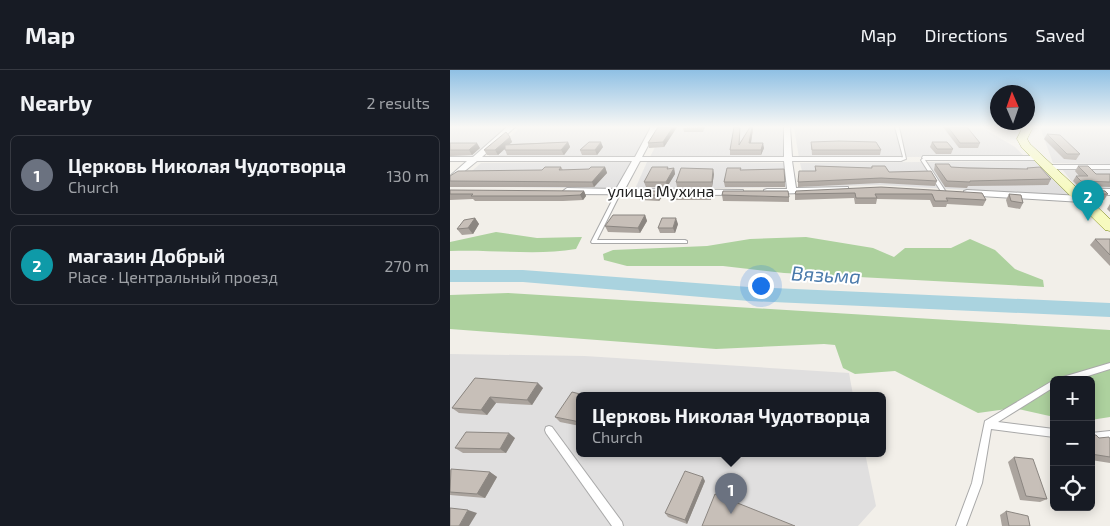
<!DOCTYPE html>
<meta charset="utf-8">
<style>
:root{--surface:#171b24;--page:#242831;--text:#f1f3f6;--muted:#9ea1a6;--line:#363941;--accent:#d40000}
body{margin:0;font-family:"Exo 2",sans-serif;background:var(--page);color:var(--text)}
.controls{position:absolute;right:15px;bottom:15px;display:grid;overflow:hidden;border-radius:8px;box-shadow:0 2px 12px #0003}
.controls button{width:45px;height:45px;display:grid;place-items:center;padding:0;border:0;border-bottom:1px solid var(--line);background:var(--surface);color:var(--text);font:25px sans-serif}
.compass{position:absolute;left:540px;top:15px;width:45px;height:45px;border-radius:50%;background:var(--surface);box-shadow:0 2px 12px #0003;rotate:358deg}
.you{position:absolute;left:310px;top:215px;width:18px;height:18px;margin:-12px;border:4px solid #fff;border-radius:50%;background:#1a73e8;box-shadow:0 0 0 8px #1a73e833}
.badge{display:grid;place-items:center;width:32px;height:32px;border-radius:50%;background:var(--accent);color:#fff;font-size:16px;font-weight:700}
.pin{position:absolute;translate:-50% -41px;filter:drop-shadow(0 1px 2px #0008)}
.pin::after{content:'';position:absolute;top:26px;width:18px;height:15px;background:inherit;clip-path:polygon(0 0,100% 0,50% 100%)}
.popup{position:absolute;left:126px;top:322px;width:310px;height:65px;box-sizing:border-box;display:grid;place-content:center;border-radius:8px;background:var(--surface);filter:drop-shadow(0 1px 4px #0005);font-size:16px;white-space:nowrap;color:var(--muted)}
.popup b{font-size:19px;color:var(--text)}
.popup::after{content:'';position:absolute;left:50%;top:100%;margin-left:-10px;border:10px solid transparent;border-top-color:var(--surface)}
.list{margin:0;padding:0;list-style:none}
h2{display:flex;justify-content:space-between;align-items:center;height:65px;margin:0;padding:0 20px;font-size:21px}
h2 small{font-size:16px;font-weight:400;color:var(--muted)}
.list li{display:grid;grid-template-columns:32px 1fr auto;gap:15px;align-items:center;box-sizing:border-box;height:80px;margin:0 10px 10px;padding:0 10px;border:1px solid var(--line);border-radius:8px}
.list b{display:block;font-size:19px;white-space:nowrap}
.list p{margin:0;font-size:16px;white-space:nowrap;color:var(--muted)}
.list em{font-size:16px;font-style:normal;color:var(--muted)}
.icon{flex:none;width:28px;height:28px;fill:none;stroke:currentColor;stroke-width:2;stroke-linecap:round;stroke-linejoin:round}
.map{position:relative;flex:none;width:660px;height:456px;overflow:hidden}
header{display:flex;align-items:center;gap:30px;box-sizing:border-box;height:70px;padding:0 25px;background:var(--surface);border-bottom:1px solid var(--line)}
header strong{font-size:24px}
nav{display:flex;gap:28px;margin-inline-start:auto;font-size:18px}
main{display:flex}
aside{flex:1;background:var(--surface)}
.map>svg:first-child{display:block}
</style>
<header>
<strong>Map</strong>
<nav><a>Map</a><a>Directions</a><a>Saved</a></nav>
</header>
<main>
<aside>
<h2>Nearby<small>2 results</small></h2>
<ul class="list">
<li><span class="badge" style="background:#6b7280">1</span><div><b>Церковь Николая Чудотворца</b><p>Church</p></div><em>130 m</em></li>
<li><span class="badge" style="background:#0f9aa8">2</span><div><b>магазин Добрый</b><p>Place · Центральный проезд</p></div><em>270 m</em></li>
</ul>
</aside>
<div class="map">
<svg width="660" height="456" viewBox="0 0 660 456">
<rect width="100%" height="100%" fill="#f2efe9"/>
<g fill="#e0dfdf">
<path d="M0 57H61L26 88H0Z"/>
<path d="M71 57H205L189 87 36 88Z"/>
<path d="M215 57H336L339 88 200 87Z"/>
<path d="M344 57H531L565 77 574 86 349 88Z"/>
<path d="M590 57H660V94L603 93Z"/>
<path d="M586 91 622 126 430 115 356 117 350 93Z"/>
<path d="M186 92 172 119 5 116 31 93Z"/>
<path d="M197 92 339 93 344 117 185 119Z"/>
<path d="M612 99 660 100V120L627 118Z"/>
<path d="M0 284 135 286 399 303 403 325H130V383H415L426 436 408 456H0Z"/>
</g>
<g fill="#add19e">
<path d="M46 162 87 168 132 167 126 179C85 186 42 179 0 181V172Z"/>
<path d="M356 167 423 178 444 187 455 178H501L520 169 545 180 565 199 593 210 594 217 334 203 273 196H177L154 190 153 184 163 180 257 176 300 169Z"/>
<path d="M58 223 660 260V347L641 350V310H604V347L564 338 528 343 445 301 405 304 393 298 385 275 374 274 266 279 0 259V225Z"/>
</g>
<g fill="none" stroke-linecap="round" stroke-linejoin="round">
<path fill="#aad3df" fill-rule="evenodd" d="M0 200H73L299 217 660 233V247L299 231 73 212H0Z"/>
<defs>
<g id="lane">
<path d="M445 57H449L456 89 451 90 449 89 453 87Z"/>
<path d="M475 87 478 88 475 90 496 122V123H492L471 90Z"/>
<path d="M168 119 172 120 147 170H235L237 171V173H142L141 172Z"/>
<path d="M660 293V299L625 310H609L610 308 613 307Z"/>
<path d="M604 310V317L548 352 604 359V367L541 359 532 413 516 456H506L522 413 535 351Z"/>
<path d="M99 356 102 357 172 452 173 456H162L96 363 95 360 96 357Z"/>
<path d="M660 361V369L641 371V363Z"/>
</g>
<g id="street">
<path d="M57 57H65L32 87H185L201 57H208L192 87H334V57H340L342 87H451L455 89 451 91H342L346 118 398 117V121L395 122 314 124V120L317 119H337L334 91H190L175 119 293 120V124L290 125 117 124 113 121 117 118 166 119 182 91H27L0 113V106L17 91H0V87H23Z"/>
<path d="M473 86H588L592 88 588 90H476L472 88Z"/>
<path d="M593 95H660V99H596L592 97Z"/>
<path d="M623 118 660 119V125L620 123 619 121Z"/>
<path d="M517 120 632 126 637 129 632 132 514 125V121Z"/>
</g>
<path id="secondary" d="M573 57H583L577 69 580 74 660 149V161L655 160 572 78 567 69Z"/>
</defs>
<use href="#lane" stroke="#a9a9a9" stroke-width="2"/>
<use href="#street" stroke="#a9a9a9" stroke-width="2"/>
<use href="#secondary" stroke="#707d05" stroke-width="1"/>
<use href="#lane" fill="#fff" fill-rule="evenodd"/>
<use href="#street" fill="#fff" fill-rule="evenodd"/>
<use href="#secondary" fill="#f7fabf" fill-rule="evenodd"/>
</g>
<g fill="#aba49e">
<path d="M208 57H227L214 77 199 78 198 73Z"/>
<path d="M255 57 253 62H234L233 58Z"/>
<path d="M302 57H303V59L301 73 314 78 311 85H280V80L289 74Z"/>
<path d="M493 57H517L530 73 528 78H509Z"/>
<path d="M597 64 630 84 626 90 614 89 594 69Z"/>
<path d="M60 67 62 72 59 74 118 72 120 77 114 85H57L55 79 48 85H37L34 80Z"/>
<path d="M361 72 431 80 430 85H362Z"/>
<path d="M482 72 503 79 501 84H486L480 77Z"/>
<path d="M0 73 30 78 22 85 0 86Z"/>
<path d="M153 77 147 85H132L130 80Z"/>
<path d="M485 94 501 97 576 99 577 98 601 109 598 115 518 116 517 118 495 117 484 100Z"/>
<path d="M365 96 421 98 422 96 439 102 487 111 485 116 430 113 348 117V110L365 101Z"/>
<path d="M628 96 646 104H660V117L628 116 623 111 626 106H629L625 101Z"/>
<path d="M111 97 113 100 139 99 155 97 157 103 144 117H0V111L92 100Z"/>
<path d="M218 97V99L224 98 225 104 217 117H196L194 112Z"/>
<path d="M291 100 335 112V117H275L274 112Z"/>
<path d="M264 104 262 117H227L226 112Z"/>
<path d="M431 117 536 130 533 136 497 134 496 137H483L480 130 427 129 426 134H405L404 128 345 130V124Z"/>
<path d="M642 120 658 124 654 130H642L638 126Z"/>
<path d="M134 121 136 126 133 130 113 131H25L23 129 0 130V124Z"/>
<path d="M210 121 212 127 209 131 190 130 188 125Z"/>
<path d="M261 121V130H222L221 124Z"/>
<path d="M559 124 573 133 570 139 558 137 556 130Z"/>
<path d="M272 125 339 127V132L273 131Z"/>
<path d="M660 134V142L657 139Z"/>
<path d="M195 145 197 151 190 163 158 162 155 156Z"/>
<path d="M25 148 29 154 23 164 12 165 7 159Z"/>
<path d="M228 154 225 163H210L208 158Z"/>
<path d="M645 169H660V196L640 175Z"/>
<path d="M25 308 93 318 82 335 46 333 37 345 9 343 2 338Z"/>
<path d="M130 325V356L110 352 105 347Z"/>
<path d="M641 365 649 368 660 369V393L641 390Z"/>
<path d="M65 368 56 383H13L5 378Z"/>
<path d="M564 387 597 429 590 432 570 430 558 392Z"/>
<path d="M0 400 40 402 47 407 35 428 0 425Z"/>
<path d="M255 411 237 454 218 447 215 443Z"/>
<path d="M556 441 580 456H552L550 445Z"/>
</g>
<g fill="#8b8681">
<path d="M223 57H227L214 77 213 72Z"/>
<path d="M302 57H303V59L300 78 299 73Z"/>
<path d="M60 67 62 72 48 85 45 80Z"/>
<path d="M118 72 120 77 114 85 111 80Z"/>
<path d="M151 72 153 77 147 85 145 80Z"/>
<path d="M27 73 30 78 22 85 19 80Z"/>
<path d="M313 73 314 78 311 85V80Z"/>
<path d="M155 97 157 103 144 117 142 112Z"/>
<path d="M224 98 225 104 217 117 216 112Z"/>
<path d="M263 99 264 104 262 117V112Z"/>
<path d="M134 121 136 126 133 130 130 125Z"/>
<path d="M210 121 212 127 209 131 208 125Z"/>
<path d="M195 145 197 151 190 163 188 158Z"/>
<path d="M25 148 29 154 23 164 18 158Z"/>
<path d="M226 148 228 154 225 163 223 158Z"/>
<path d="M88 313 93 318 82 335 77 330Z"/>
<path d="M40 327 46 333 37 345 31 340Z"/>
<path d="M59 363 65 368 56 383 50 379Z"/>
<path d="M40 402 47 407 35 428 27 424Z"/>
<path d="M253 407 255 411 237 454 235 450Z"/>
<path d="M18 440 27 443 19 456H9Z"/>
</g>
<g fill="#c7bfb8" stroke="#8b8681">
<path d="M208 57H223L213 72 198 73Z"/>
<path d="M284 57H290L289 75 300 57H302L299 73H313L311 80H280Z"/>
<path d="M498 57H517L530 73H510Z"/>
<path d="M56 62 60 67 45 80H34Z"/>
<path d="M597 64 610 65 630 84H617Z"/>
<path d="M389 71 426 72 431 80H362L361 72Z"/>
<path d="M118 72 111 80H55V75Z"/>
<path d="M139 72H151L145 80H130Z"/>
<path d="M482 72H497L503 79H487Z"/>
<path d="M0 73H27L19 80H0Z"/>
<path d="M485 94H499L501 97 518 98 578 99 577 98 590 97 601 109 520 111V112L497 111Z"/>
<path d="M365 96 422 98V96H435L439 102 481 101 487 111 431 108 348 112 349 101H366Z"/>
<path d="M628 96H638L646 104H660V112L631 111 626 106H638Z"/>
<path d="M95 97H111L109 100 139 99 141 97H155L142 112 0 111V106L8 101 92 100Z"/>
<path d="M202 97H218L217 99 224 98 216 112H194Z"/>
<path d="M231 98 263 99 262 112H226Z"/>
<path d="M277 98H291L290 100 334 99 335 112H274Z"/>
<path d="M431 117 532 123 536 130 496 128 498 131H485L482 124H425L427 128H406L405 123 345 124 346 121Z"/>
<path d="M0 120 134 121 130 125 110 126H21L23 124H0Z"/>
<path d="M642 120 655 121 658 124H646Z"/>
<path d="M190 121H210L208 125H188Z"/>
<path d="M222 121H261L260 124H221Z"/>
<path d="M273 121H338L339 127 272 125Z"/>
<path d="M559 124 571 125 573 133 561 131Z"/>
<path d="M163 145H195L188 158 155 156Z"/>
<path d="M25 148 18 158 7 159 14 150Z"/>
<path d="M212 148H226L223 158H208Z"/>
<path d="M645 169H660V185Z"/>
<path d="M25 308 88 313 77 330 40 327 31 340 2 338Z"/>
<path d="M122 322 134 325H130V352L105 347Z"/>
<path d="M16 362 59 363 50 379 5 378Z"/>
<path d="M641 365H646L649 368 659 367 660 369V387L641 384Z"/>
<path d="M564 387 583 389 597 429 576 426Z"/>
<path d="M1 399 40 402 27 424 0 422Z"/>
<path d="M235 401 253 407 235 450 215 443Z"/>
<path d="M265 424 345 456H252Z"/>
<path d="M0 438 18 440 9 456H0Z"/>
<path d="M556 441 578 446 580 456H559Z"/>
</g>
<linearGradient id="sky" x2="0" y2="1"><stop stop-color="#8fc0e4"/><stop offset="0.47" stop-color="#f9f8f5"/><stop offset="1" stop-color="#f9f8f5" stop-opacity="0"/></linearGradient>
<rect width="660" height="121" fill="url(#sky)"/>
<g text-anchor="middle" stroke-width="4" stroke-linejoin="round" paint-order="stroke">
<g font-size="16" fill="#222" stroke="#fff">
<text x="211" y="127">улица Мухина</text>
</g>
<g font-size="20" font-style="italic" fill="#4a7aab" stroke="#fff">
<text transform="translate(376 205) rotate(3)" y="7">Вязьма</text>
</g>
</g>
</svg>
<div class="controls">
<button>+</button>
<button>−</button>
<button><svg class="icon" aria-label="locate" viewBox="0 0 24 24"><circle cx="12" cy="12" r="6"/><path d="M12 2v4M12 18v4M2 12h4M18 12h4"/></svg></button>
</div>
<svg class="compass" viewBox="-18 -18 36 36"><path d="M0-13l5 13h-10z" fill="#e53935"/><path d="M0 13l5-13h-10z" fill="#9ea1a6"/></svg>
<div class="you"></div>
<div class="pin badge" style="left:281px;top:444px;background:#6b7280">1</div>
<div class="popup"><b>Церковь Николая Чудотворца</b>Church</div>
<div class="pin badge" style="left:638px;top:151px;background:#0f9aa8">2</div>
</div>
</main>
